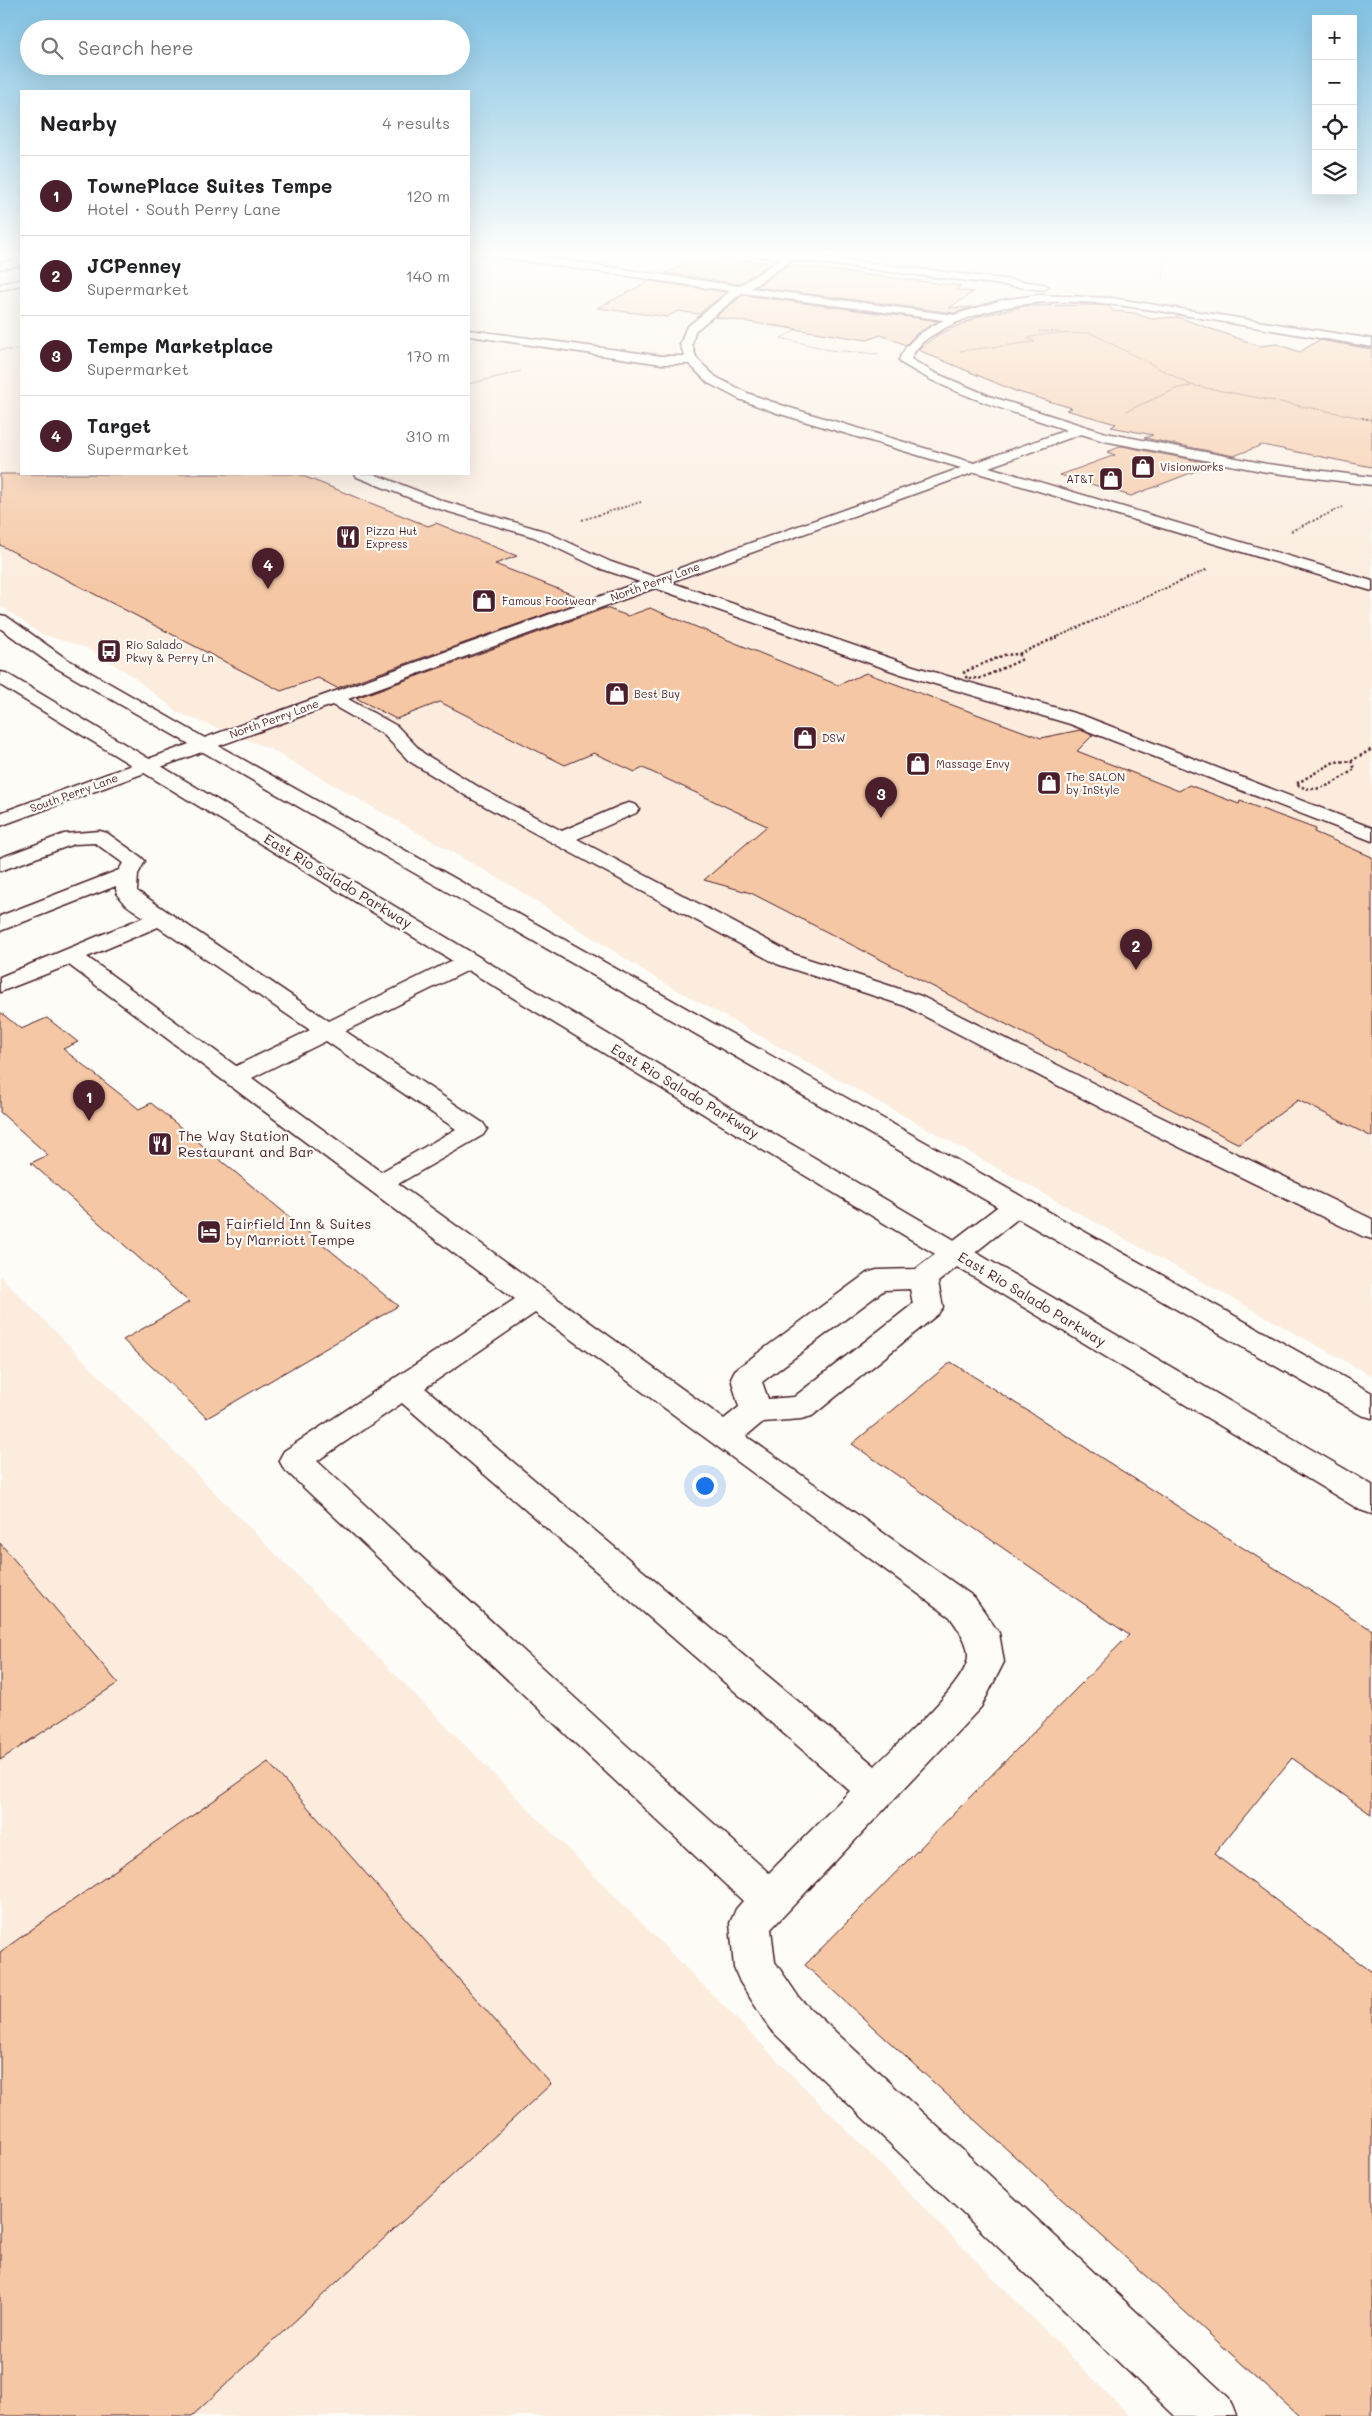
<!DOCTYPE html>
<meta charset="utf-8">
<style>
:root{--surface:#fff;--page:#f2f2f2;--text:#202124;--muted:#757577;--line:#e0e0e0;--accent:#4a1f2b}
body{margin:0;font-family:Mali,sans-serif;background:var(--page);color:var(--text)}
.controls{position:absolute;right:15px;top:15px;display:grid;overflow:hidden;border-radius:0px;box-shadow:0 5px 20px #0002}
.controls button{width:45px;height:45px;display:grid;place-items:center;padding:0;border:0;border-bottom:1px solid var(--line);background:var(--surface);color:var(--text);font:25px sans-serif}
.you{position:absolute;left:704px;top:1485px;width:18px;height:18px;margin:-12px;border:4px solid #fff;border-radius:50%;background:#1a73e8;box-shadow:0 0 0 8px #1a73e833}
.badge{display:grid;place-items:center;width:32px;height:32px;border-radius:50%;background:var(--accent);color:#fff;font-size:16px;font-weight:700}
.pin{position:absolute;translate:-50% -41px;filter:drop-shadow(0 1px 2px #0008)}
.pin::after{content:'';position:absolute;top:26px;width:18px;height:15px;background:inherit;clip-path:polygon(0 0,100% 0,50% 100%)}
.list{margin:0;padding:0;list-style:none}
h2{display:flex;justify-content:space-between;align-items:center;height:65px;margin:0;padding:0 20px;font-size:21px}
h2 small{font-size:16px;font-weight:400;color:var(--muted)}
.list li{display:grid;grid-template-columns:32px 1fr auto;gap:15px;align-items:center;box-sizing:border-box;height:80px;padding:0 20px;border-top:1px solid var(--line)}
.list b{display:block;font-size:19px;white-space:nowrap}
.list p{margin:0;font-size:16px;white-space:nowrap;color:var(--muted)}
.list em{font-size:16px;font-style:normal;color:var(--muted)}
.icon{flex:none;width:28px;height:28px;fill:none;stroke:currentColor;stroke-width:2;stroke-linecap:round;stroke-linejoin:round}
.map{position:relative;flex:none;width:1372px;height:2416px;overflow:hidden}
.search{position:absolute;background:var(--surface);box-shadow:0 5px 20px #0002;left:20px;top:20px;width:450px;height:55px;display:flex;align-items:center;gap:12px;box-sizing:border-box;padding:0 18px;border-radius:28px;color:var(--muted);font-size:19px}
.panel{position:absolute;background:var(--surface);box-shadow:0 5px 20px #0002;left:20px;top:90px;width:450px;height:385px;border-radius:0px}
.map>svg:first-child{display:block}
</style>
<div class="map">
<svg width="1372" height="2416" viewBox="0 0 1372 2416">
<rect width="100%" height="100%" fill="#fdfcf7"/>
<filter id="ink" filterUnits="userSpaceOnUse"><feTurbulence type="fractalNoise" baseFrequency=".02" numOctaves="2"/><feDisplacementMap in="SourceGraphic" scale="10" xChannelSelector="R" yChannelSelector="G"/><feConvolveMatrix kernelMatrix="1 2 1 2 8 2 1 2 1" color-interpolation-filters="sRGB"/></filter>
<g filter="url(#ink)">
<g fill="#fbecde">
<path d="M469 251H1372V1376L654 977 512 886 270 749 179 713 131 675 87 648 41 634 0 605V274L21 270V474H469Z"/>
<path d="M0 1276 1130 2416H0Z"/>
</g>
<g fill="#f5c7a4" stroke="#4a1f2b">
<path d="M704 255 771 263 739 284 666 273Z"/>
<path d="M788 265 961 286 956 290 973 292 949 308 972 307 954 313 756 287Z"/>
<path d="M650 281 726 292 699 314 678 311 667 317 597 308Z"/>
<path d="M743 295 938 321 916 334 906 345 881 335 867 340 715 317Z"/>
<path d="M1094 305 1109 306 1113 311 1134 313 1151 319 1177 317 1260 346 1277 344 1300 352 1319 340 1372 349V467L1262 445 1234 456 1144 438 1153 435 1111 427 1116 424 1066 410 1072 408 1015 391 918 350 937 335 980 316 1025 306Z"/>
<path d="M1122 446 1214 464 1131 496 1060 475 1115 455 1107 452Z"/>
<path d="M0 474H298L428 526 436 523 517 556 495 564 586 600 337 688 318 678 281 691 0 545Z"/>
<path d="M606 608 628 616 650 608 838 685 866 673 1041 738 1080 730 1093 735 1077 751 1179 791 1189 785 1239 804 1240 801 1316 829 1314 832 1372 857V1137L1298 1100 1239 1144 751 893 704 880 767 826 643 768 635 772 594 753 565 765 440 702 396 719 356 698Z"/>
<path d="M0 1012 21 1029 47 1018 78 1042 63 1049 139 1109 151 1103 398 1306 207 1418 123 1340 189 1302 31 1163 48 1155 0 1112Z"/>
<path d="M951 1362 1372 1630V1815L1292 1758 1214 1854 1372 1972V2416H1299L805 1965 1129 1635 852 1444Z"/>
<path d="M0 1543 118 1683 0 1760Z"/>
<path d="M268 1762 551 2084 192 2416H0V1952Z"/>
</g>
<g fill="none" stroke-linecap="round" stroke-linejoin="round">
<defs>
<g id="lane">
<path d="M473 251H499L739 286 781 259 740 254 735 251H768L1044 284 1049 287 1044 290 792 260 751 288 954 315 1002 300 1038 295 1111 298 1372 339V347C1321 338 1270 330 1218 321 1127 306 1034 284 947 327 932 335 918 342 911 359L935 373 992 397 1106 433 1267 464 1372 477V485L1267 472 1104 441 1081 434 989 467 1372 581V591L975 472 670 582 913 666 1084 716 1372 828V841L1070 724 901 674 655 588 348 699 397 726 423 753 482 789 562 831 622 805 629 803 636 805 639 809 636 813 577 839 793 954 921 996 1146 1110 1372 1219V1239L1362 1236 1128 1122 905 1006 777 964 468 797 409 761 383 734 332 705 210 749H196L193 745 196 741 640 582 599 568 534 537 433 507 357 477 355 474H374L443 501 544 531 611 562 655 577 961 468 777 413 739 399 708 383 689 364H662L469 336V330L662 356H685L680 345 686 328 730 291 478 254ZM742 293 944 320C924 330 908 339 899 360L901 363C952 395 1010 411 1067 430L974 463 787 407 747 393 716 377 697 359 692 345 695 331Z"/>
<path d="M21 279V285L0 290V284Z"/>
<path d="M100 831 107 833 141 857 145 861 138 874 137 891 329 1021 461 956 469 954 477 956 480 961 477 966 345 1031 483 1123 487 1129 483 1135 398 1184 724 1419 739 1407 731 1378 735 1370 867 1273 877 1270 916 1269 1005 1201 1015 1198 1025 1201 1029 1207 1025 1213 938 1282 943 1307 938 1314 812 1416 801 1419 763 1422 746 1436 974 1597 999 1633 1004 1662 981 1707 771 1929 775 1962 800 1999 1229 2398 1236 2416H1175L770 2029 740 1982 734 1968 730 1923 736 1909 743 1901 284 1469 279 1460 284 1451 515 1299 69 965 0 992V977L144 917C133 909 115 901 116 886L0 931V916L119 870 123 863 95 843 74 844 0 871V858L64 834ZM158 927 310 1030 236 1066 87 957ZM326 1041 456 1129 381 1172 252 1078ZM910 1289 913 1304 794 1397 768 1399 762 1382 884 1290ZM535 1313 950 1617C958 1629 972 1646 967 1662 960 1689 897 1744 875 1766L425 1388ZM402 1403 850 1791 769 1873 626 1745 317 1461Z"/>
</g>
<path id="street" d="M203 739 210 741 213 745 210 749 0 826V813Z"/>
<g id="secondary">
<path d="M21 259V265L0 269V263Z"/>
<path d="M0 615 6 616 65 658 210 741 1372 1393V1418L1361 1415 53 666 0 628Z"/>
<path d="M0 672 6 673 779 1137 1372 1485V1514L1360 1510 761 1149 0 685Z"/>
</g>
</defs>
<use href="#lane" stroke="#4a1f2b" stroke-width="3"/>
<use href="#street" stroke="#4a1f2b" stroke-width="3"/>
<use href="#secondary" stroke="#4a1f2b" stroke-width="3"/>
<g stroke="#4a1f2b" stroke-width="1" stroke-dasharray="1 1" stroke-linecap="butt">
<path d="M1163 281 1167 251"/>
<path d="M773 325 798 329 781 338 830 350 878 354"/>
<path d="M1039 331 1060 332"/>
<path d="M0 350H21"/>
<path d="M960 351 1035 342 1027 338 1048 334 1091 333 1191 385 1369 419"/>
<path d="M469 384 521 371"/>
<path d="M1127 411 1178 388 1191 386"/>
</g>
<g stroke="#4a1f2b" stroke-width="2" stroke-dasharray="2 2" stroke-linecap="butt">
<path d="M1362 418 1372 420"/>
<path d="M582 520 641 502"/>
<path d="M1291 531 1343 507"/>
<path d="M1055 638 1208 569"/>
</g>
<g stroke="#4a1f2b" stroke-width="2.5" stroke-dasharray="2.5 2.5" stroke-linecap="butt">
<path d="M1019 654 1057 637"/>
<path d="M1019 654 1021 660 981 678 967 679 964 672 1004 655Z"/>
<path d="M1351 761 1355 769C1336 781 1318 797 1296 784L1334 762Z"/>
<path d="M1351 761 1372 749"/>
</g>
<use href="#lane" fill="#fdfcf7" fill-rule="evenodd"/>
<use href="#street" fill="#fdfcf7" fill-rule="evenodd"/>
<use href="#secondary" fill="#fdfcf7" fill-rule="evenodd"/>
</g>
</g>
<linearGradient id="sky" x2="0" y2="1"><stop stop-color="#80c1e2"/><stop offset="0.43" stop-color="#fefefb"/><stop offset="1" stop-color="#fefefb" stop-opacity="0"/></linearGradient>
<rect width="1372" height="590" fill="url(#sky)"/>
<defs>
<symbol id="shop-square" viewBox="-11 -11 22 22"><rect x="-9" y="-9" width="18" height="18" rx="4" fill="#4a1f2b" stroke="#fdfcf7"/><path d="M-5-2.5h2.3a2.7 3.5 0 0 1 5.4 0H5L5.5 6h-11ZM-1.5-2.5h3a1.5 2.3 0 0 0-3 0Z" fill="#fff"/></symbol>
<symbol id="restaurant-square" viewBox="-11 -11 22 22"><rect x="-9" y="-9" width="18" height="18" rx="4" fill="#4a1f2b" stroke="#fdfcf7"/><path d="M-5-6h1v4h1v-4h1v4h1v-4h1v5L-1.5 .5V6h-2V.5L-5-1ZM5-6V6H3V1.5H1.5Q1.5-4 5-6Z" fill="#fff"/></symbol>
<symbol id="bus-square" viewBox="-11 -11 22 22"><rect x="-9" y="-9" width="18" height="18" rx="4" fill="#4a1f2b" stroke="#fdfcf7"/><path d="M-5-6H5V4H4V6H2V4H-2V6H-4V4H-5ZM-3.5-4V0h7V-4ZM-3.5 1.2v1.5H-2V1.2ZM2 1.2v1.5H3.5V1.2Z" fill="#fff"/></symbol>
<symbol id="hotel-square" viewBox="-11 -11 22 22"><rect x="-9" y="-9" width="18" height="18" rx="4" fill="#4a1f2b" stroke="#fdfcf7"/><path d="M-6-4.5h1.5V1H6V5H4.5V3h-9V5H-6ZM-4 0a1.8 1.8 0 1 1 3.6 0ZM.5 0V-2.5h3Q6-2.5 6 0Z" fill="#fff"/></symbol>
</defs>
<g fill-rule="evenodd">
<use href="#shop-square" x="1129" y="453" width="28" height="28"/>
<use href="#shop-square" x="1097" y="465" width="28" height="28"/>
<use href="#restaurant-square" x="334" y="523" width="28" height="28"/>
<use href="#shop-square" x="470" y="587" width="28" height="28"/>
<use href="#bus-square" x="95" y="637" width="28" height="28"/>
<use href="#shop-square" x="603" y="680" width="28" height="28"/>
<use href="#shop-square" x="791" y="724" width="28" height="28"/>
<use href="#shop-square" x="904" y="750" width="28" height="28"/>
<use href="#shop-square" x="1035" y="769" width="28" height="28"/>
<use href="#restaurant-square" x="146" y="1130" width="28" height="28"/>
<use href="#hotel-square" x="195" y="1218" width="28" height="28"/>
</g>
<g text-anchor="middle" stroke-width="4.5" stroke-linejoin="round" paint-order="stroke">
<g font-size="11" fill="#4a1f2b" stroke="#fdfcf7" text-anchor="start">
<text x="1160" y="471">Visionworks</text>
<text x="1094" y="483" text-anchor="end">AT&amp;T</text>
<text x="366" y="535">Pizza Hut<tspan x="366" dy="13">Express</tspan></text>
<text x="502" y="605">Famous Footwear</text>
<text x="126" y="649">Rio Salado<tspan x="126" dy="13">Pkwy &amp; Perry Ln</tspan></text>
<text x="634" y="698">Best Buy</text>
<text x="822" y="742">DSW</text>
<text x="936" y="768">Massage Envy</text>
<text x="1066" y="781">The SALON<tspan x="1066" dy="13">by InStyle</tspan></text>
</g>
<g font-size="11" fill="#4a1f2b" stroke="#fdfcf7">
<text transform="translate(655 582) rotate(-20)" y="4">North Perry Lane</text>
<text transform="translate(274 719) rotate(-20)" y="4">North Perry Lane</text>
<text transform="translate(74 793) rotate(-20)" y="4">South Perry Lane</text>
</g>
<g font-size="14" fill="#4a1f2b" stroke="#fdfcf7">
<text transform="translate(338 881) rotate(31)" y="5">East Rio Salado Parkway</text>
<text transform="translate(685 1091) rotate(31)" y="5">East Rio Salado Parkway</text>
<text transform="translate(1032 1299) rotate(31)" y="5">East Rio Salado Parkway</text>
</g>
<g font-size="14" fill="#4a1f2b" stroke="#fdfcf7" text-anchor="start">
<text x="178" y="1141">The Way Station<tspan x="178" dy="16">Restaurant and Bar</tspan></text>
<text x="226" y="1229">Fairfield Inn &amp; Suites<tspan x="226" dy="16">by Marriott Tempe</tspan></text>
</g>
</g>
</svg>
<div class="controls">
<button>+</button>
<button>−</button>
<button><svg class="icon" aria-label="locate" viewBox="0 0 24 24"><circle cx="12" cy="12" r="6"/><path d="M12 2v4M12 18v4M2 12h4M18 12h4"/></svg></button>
<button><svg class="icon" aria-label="layers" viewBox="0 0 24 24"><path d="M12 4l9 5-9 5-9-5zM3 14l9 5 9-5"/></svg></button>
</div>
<div class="you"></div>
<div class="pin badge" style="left:89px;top:1121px">1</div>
<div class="pin badge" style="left:1136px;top:970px">2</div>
<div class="pin badge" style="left:881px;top:818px">3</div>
<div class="pin badge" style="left:268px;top:589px">4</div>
<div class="search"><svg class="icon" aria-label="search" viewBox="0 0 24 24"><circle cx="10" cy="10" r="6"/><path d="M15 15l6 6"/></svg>Search here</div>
<section class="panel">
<h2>Nearby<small>4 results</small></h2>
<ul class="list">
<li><span class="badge">1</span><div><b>TownePlace Suites Tempe</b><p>Hotel · South Perry Lane</p></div><em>120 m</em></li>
<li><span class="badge">2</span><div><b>JCPenney</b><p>Supermarket</p></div><em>140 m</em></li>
<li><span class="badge">3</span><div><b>Tempe Marketplace</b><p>Supermarket</p></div><em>170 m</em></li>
<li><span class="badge">4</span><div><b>Target</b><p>Supermarket</p></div><em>310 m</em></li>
</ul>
</section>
</div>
